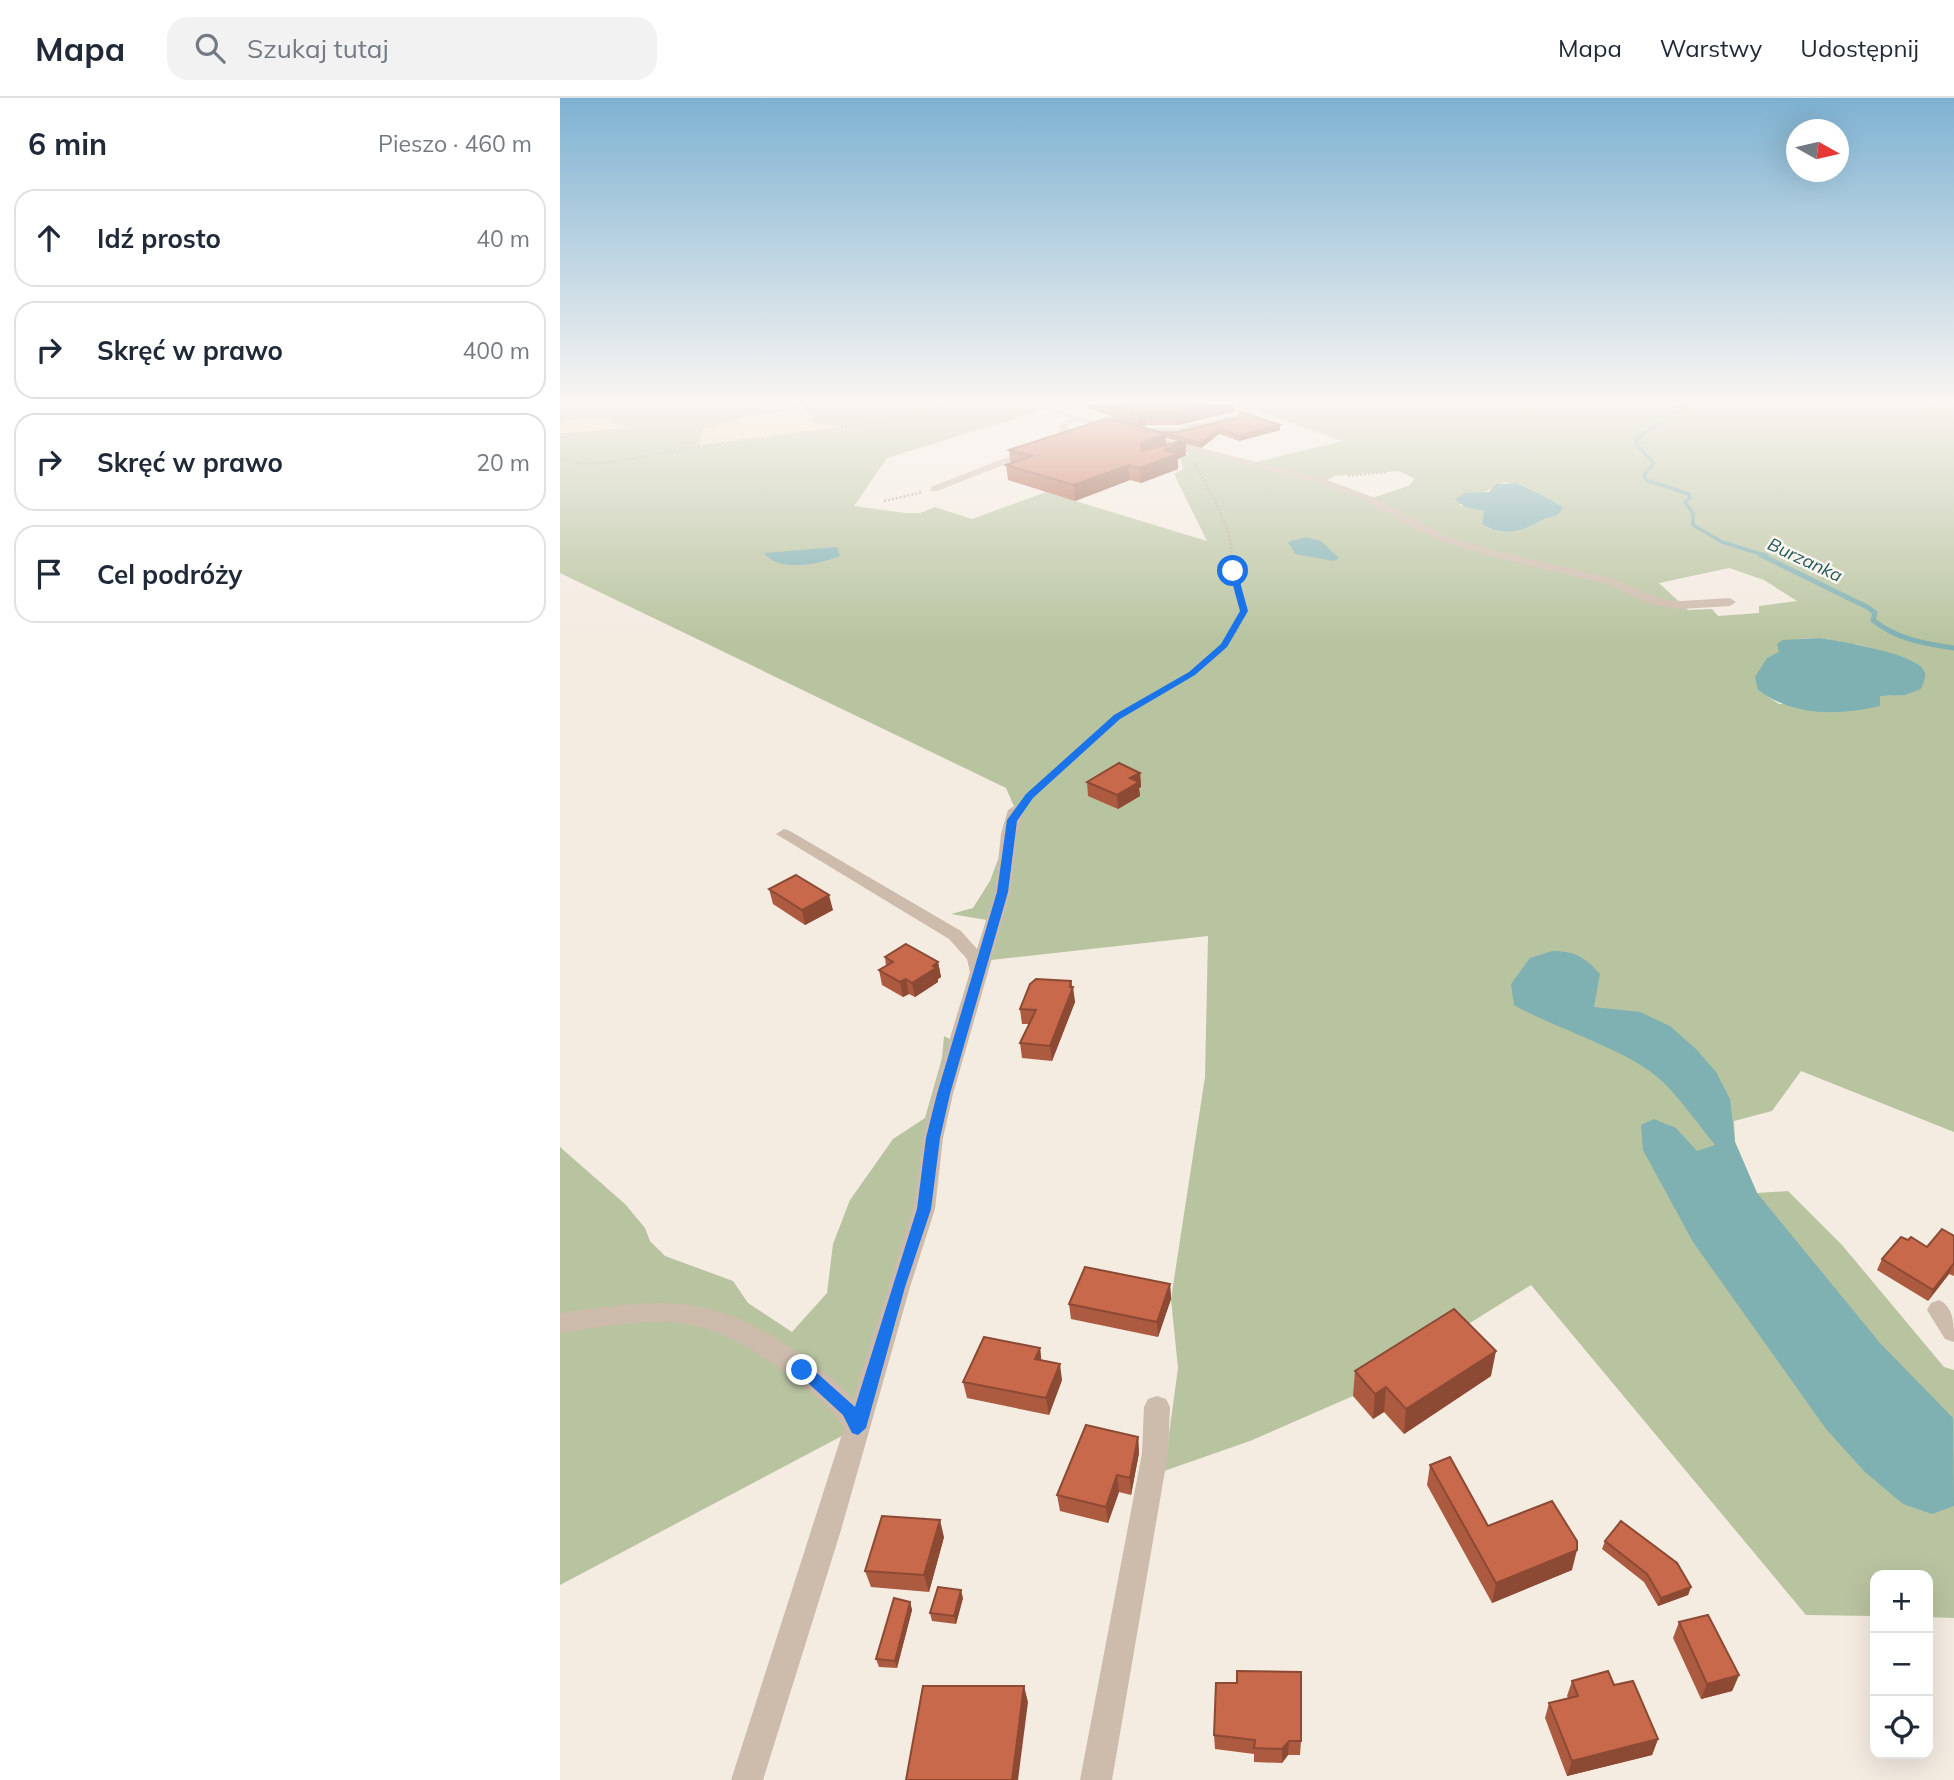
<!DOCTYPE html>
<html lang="pl">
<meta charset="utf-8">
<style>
:root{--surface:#fff;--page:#f2f2f3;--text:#1f2937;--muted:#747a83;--line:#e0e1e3}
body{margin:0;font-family:Mulish,sans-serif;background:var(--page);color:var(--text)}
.controls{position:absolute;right:21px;bottom:21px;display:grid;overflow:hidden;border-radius:14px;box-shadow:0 7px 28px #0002}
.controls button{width:63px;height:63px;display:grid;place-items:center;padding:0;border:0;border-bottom:2px solid var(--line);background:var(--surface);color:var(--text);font:35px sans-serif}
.compass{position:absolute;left:1226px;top:21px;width:63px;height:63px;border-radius:50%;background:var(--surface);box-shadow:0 7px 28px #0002;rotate:98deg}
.stop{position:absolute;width:21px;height:21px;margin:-16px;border:5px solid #1a73e8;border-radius:50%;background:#fff}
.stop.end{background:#1a73e8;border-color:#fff;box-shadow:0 2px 7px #0008}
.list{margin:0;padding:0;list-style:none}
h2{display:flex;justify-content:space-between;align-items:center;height:91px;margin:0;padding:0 28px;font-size:30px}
h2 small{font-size:23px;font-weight:400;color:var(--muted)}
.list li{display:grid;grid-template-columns:46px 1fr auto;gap:21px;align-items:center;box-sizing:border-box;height:98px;margin:0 14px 14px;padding:0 14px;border:2px solid var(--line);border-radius:21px}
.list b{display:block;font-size:26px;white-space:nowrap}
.list em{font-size:23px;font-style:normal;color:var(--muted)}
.icon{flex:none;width:38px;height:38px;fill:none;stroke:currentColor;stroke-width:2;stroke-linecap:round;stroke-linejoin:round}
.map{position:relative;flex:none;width:1394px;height:1682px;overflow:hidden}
header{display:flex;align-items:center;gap:42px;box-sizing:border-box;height:98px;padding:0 35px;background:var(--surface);border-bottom:2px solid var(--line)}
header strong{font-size:33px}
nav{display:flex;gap:38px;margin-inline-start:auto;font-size:24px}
.search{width:490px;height:63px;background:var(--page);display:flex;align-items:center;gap:18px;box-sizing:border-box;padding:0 24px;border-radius:21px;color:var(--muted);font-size:26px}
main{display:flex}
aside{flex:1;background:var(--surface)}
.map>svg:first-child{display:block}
</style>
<header>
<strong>Mapa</strong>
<div class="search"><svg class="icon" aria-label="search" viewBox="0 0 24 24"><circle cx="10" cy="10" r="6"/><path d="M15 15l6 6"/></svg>Szukaj tutaj</div>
<nav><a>Mapa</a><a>Warstwy</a><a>Udostępnij</a></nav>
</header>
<main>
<aside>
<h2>6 min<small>Pieszo · 460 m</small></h2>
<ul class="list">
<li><svg class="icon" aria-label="ahead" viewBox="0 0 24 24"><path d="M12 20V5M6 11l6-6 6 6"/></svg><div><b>Idź prosto</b></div><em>40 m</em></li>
<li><svg class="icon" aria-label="right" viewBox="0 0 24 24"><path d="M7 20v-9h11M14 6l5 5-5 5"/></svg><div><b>Skręć w prawo</b></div><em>400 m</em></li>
<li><svg class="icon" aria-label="right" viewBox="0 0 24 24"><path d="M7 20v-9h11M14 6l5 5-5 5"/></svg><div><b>Skręć w prawo</b></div><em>20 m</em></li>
<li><svg class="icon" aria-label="arrive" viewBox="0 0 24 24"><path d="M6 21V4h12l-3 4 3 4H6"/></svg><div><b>Cel podróży</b></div></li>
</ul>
</aside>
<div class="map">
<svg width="1394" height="1682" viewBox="0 0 1394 1682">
<rect width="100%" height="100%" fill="#f4ebe1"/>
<g fill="#b8c4a0" fill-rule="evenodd">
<path d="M0 306H471L486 311 327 360 294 408 345 415H360L375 409 412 421 486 394 647 443 614 376 623 371 619 357H629L624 351 689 366 782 343 678 306H1394V1034L1241 973 1212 1013 1174 1023 1175 1044 1197 1095 1228 1093 1282 1147 1384 1269 1394 1272V1520L1368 1519V1477H1315V1518L1246 1517 971 1187 793 1298 690 1343 604 1373 618 1270 611 1201 645 979 648 838 422 863 433 823 391 816 413 810 430 783 456 713 446 690 0 475V335L68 330 40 320 0 324ZM242 307 253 325 286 330 140 348 143 332 189 318 225 313ZM839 373 855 381 848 388 809 401 765 383 775 378ZM944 384C963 385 982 399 1000 406 979 423 950 446 922 426L925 413 899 407ZM1169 470 1204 482 1237 503 1199 508V515L1158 518 1152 511 1128 512 1099 485ZM1259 540 1304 548 1354 564 1331 598 1320 597 1319 607 1219 606 1198 592 1207 560 1216 558 1237 541Z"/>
<path d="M384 938 398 945 297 1330 0 1487V1049L65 1106 85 1130 90 1143 105 1158 173 1183 188 1205 232 1234 267 1195 273 1146 290 1102 333 1041 365 1020 382 960Z"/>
</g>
<g fill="#efdcb8">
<path d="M242 306 245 314 255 320 250 323 253 325 288 330 140 348 143 332 189 318 225 313Z"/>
<path d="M40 320 69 330 0 335V324L3 322Z"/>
</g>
<g fill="#7fb0b2">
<path d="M956 385C966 390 999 404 1003 410 997 421 989 417 980 423 962 434 941 439 922 426L924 413 905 409 895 401 905 395 929 394 936 386Z"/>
<path d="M746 439 761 443 779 460 774 463 735 456 728 444Z"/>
<path d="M277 449 280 458C260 466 219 475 204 455Z"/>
<path d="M1259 540C1279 543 1352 555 1363 571 1368 577 1363 585 1361 591L1345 597 1320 598V608C1278 618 1233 618 1198 592L1195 579 1207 560 1219 554 1217 546 1223 542Z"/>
<path d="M992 853C1015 853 1025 859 1040 876L1034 909 1080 914 1110 928 1137 952 1156 974 1170 1001 1175 1044 1197 1095 1320 1245 1393 1320 1394 1408 1372 1416 1343 1406 1305 1374 1266 1331 1133 1144 1083 1052 1081 1027 1094 1021 1116 1030 1137 1053 1155 1047C1138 1026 1122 1003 1103 984 1072 953 996 931 954 907L951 886 970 860Z"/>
</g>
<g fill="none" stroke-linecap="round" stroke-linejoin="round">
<path stroke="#7fb0b2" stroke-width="3.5" d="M1121 306 1119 313 1077 340 1076 347 1094 365 1084 377 1086 382 1129 396 1130 400 1125 404 1133 415V427L1162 444 1207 458"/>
<path stroke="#7fb0b2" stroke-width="5" d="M1201 457 1309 510 1315 515 1313 522C1336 541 1365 546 1394 550"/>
<g stroke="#b9a596" stroke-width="2.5" stroke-dasharray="2 2" stroke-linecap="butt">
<path d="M22 306 39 317"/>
<path d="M1351 306 1394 315"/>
<path d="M0 361 23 366 54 364 140 348 310 326 385 306"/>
<path d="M634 365C649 393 671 426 672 458"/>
<path d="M788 378 826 374"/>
<path d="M324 403 363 394"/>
</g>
<path stroke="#b9a596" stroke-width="3.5" stroke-dasharray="2.5 2.5" stroke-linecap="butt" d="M517 655C531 643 543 629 558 619 600 588 668 570 684 513L673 473 672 457"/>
<path stroke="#b9a596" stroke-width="4.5" stroke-dasharray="3.5 3.5" stroke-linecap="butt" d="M467 702 519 654"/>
<g fill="#cdbbac" fill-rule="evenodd">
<path d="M467 306H480L559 331 555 334 519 323 508 327 507 342 377 393H371V389L499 339 500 326 510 320Z"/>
<path d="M675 316 678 321 618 336H586L582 333 586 330H618Z"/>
<path d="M585 336 767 382 813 399 885 438 937 453 1055 481 1100 501 1121 503 1170 500 1176 504 1170 508 1121 511 1093 507 1047 486 930 458 877 442 805 403 761 386 582 341Z"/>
<path d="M456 707 464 712 457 736 451 794 393 996 383 1040 375 1111 350 1189 281 1432 203 1682H171L284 1330C269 1306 245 1288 222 1272 137 1210 99 1220 0 1235V1215C98 1201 150 1193 235 1253 255 1267 276 1282 293 1301L353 1111 363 1040 373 996 410 874 407 861 389 841 216 736 224 731 230 733 401 833 417 851 435 794 441 736 448 712Z"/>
<path d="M1379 1202C1394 1209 1394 1227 1394 1244L1385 1241 1367 1212 1371 1205Z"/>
<path d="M597 1298 606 1301 610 1309 608 1355 552 1682H520L582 1355 584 1309 588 1301Z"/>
</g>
</g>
<g fill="#ac5a40" fill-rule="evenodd">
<path d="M520 306H674V314L618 327H586L583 330 600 335V334H618L720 327V332L679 343 659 336 641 350 626 346V357L618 361V371L581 385 570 382 515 403 448 382 446 367 451 366 449 352 569 326ZM606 340 617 343 619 344 606 347Z"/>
<path d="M580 675 581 689 579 690 580 698 558 711 528 698 527 684Z"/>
<path d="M209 791 273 812 245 827 213 806Z"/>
<path d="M325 859 378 864 381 879 378 881V884L355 899 349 896 343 899 322 887 319 872 326 868Z"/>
<path d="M511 883 515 904 492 963 462 960 460 945 469 926H462L460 911Z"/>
<path d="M1394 1138V1178L1389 1176 1368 1203 1317 1172 1322 1161 1348 1142 1367 1149Z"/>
<path d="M610 1186 611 1201 598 1239 511 1221 509 1206Z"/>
<path d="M480 1250 481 1262 502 1282 489 1317 407 1300 403 1284Z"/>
<path d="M795 1273 931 1278 844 1336 824 1314 813 1321 793 1298Z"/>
<path d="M578 1339 579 1355 571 1397 559 1394 548 1425 500 1413 497 1397Z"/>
<path d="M870 1367 928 1428 1012 1472 932 1505 867 1387Z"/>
<path d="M384 1439 369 1494 311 1489 305 1473Z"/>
<path d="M1045 1443 1131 1489 1128 1497 1098 1508 1084 1484 1042 1451Z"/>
<path d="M403 1500 396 1526 372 1523 370 1515Z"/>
<path d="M350 1504 352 1512 337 1570 319 1569 316 1561Z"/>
<path d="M1119 1524 1179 1577 1172 1593 1141 1601 1113 1540Z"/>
<path d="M1012 1583 1054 1587 1098 1641 1092 1657 1007 1678 985 1620 989 1605 1008 1600 1007 1598Z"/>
<path d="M654 1637 741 1643 740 1657H728L722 1665 694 1664V1656L655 1651Z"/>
</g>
<g fill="#8c4a34">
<path d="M645 306H674V314L618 327 617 313Z"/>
<path d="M585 313 586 327 580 332 579 318Z"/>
<path d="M720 327V332L679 343V338Z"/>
<path d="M659 331V336L641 350V345Z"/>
<path d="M606 336V351L626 342V357L618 361V371L581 385 580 370 581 345Z"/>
<path d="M569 367 570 382 515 403 514 387Z"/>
<path d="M580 675 581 689 579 690 580 698 558 711 557 697 570 680Z"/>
<path d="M269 797 273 812 245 827 242 812Z"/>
<path d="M378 864 381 879 378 881V884L355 899 352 885Z"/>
<path d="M346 881 349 896 343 899 340 884Z"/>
<path d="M511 883 512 892 513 889 515 904 492 963 490 948Z"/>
<path d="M1394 1165 1389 1176 1368 1203 1373 1192Z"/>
<path d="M610 1186 611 1201 598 1239 597 1224Z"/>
<path d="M480 1250 482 1267 475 1261Z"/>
<path d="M936 1253 931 1278 844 1336 846 1311Z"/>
<path d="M500 1266 502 1282 489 1317 486 1300Z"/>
<path d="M826 1289 824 1314 813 1321 815 1296Z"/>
<path d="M578 1339 579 1355 571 1397 570 1380Z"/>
<path d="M557 1377 559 1394 548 1425 546 1409Z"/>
<path d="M380 1422 384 1439 369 1494 364 1477Z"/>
<path d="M1017 1452 1012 1472 932 1505 936 1485Z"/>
<path d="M1131 1489 1128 1497 1098 1508 1101 1500Z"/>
<path d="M401 1492 403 1500 396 1526 394 1518Z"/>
<path d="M350 1504 352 1512 337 1570 335 1563Z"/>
<path d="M1179 1577 1172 1593 1141 1601 1147 1586Z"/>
<path d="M464 1588 468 1604 458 1682H452Z"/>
<path d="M1098 1641 1092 1657 1007 1678 1012 1663Z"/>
<path d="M729 1643 728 1657 722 1665V1651Z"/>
</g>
<g fill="#c8694b" stroke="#8c4a34" stroke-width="2">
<path d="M556 306H645L617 313H585L579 318 568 315 575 313Z"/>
<path d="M679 313 720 327 679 338 659 331 641 345 600 334H618L679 319Z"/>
<path d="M548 320 606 336 581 345V353L626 342 604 352 617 356 580 370 569 367 514 387 446 367 472 358 449 352Z"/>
<path d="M559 665 580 675 570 680 579 684 557 697 527 684Z"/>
<path d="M236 777 269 797 242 812 209 791Z"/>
<path d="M346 846 378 864 373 868 376 870 352 885 346 881 340 884 319 872 333 864 325 859Z"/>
<path d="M476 881 511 883 510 889H513L490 948 460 945 476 912 460 911 470 886Z"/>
<path d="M1382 1131 1394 1138V1165L1373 1192 1322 1161 1341 1139 1348 1142 1351 1139 1367 1149Z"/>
<path d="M525 1169 610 1186 597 1224 509 1206Z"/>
<path d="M894 1211 936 1253 846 1311 826 1289 815 1296 795 1273Z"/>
<path d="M424 1239 480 1250 475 1261 500 1266 486 1300 403 1284Z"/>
<path d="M526 1327 578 1339 570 1380 557 1377 546 1409 497 1397Z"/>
<path d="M890 1359 928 1428 992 1403 1017 1443V1452L936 1485 870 1367Z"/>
<path d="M322 1418 380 1422 364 1477 305 1473Z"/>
<path d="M1061 1423 1117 1465 1131 1489 1101 1500 1087 1476 1045 1443Z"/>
<path d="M378 1489 401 1492 394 1518 370 1515Z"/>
<path d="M334 1500 350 1504 335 1563 316 1561Z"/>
<path d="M1148 1517 1179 1577 1147 1586 1119 1524Z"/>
<path d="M677 1573 741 1574V1643H729L722 1651 694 1650 695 1642 654 1637 656 1585H677Z"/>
<path d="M1048 1573 1054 1587 1073 1583 1098 1641 1012 1663 989 1605 1018 1598 1012 1583Z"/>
<path d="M363 1588H464L452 1682H346Z"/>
</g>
<linearGradient id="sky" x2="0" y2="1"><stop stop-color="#7eb2d2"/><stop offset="0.56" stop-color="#faf6f2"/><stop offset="1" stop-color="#faf6f2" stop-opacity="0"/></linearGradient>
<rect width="1394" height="542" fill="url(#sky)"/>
<path fill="#1a73e8" d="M673 471 677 473 688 513 667 549 635 577 560 621 473 700 457 723 448 794 390 996 380 1040 371 1111 345 1189 306 1330 298 1337 292 1335 283 1317 234 1272 242 1265 248 1267 295 1309 357 1111 366 1040 377 996 437 794 447 722 466 696 554 617 629 574 661 546 680 513 669 473Z"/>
<g text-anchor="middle" stroke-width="5" stroke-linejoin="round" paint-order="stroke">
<g font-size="18" font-style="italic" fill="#1f5a5e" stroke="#fbf5ee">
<text transform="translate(1245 462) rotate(25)" y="6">Burzanka</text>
</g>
</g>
</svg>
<div class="controls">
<button>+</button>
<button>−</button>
<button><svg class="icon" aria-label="locate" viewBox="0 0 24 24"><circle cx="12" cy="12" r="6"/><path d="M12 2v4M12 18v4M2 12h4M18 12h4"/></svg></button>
</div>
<svg class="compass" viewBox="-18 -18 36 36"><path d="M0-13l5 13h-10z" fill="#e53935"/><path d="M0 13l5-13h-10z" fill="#747a83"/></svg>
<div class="stop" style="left:673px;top:473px"></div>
<div class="stop end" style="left:242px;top:1272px"></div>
</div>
</main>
